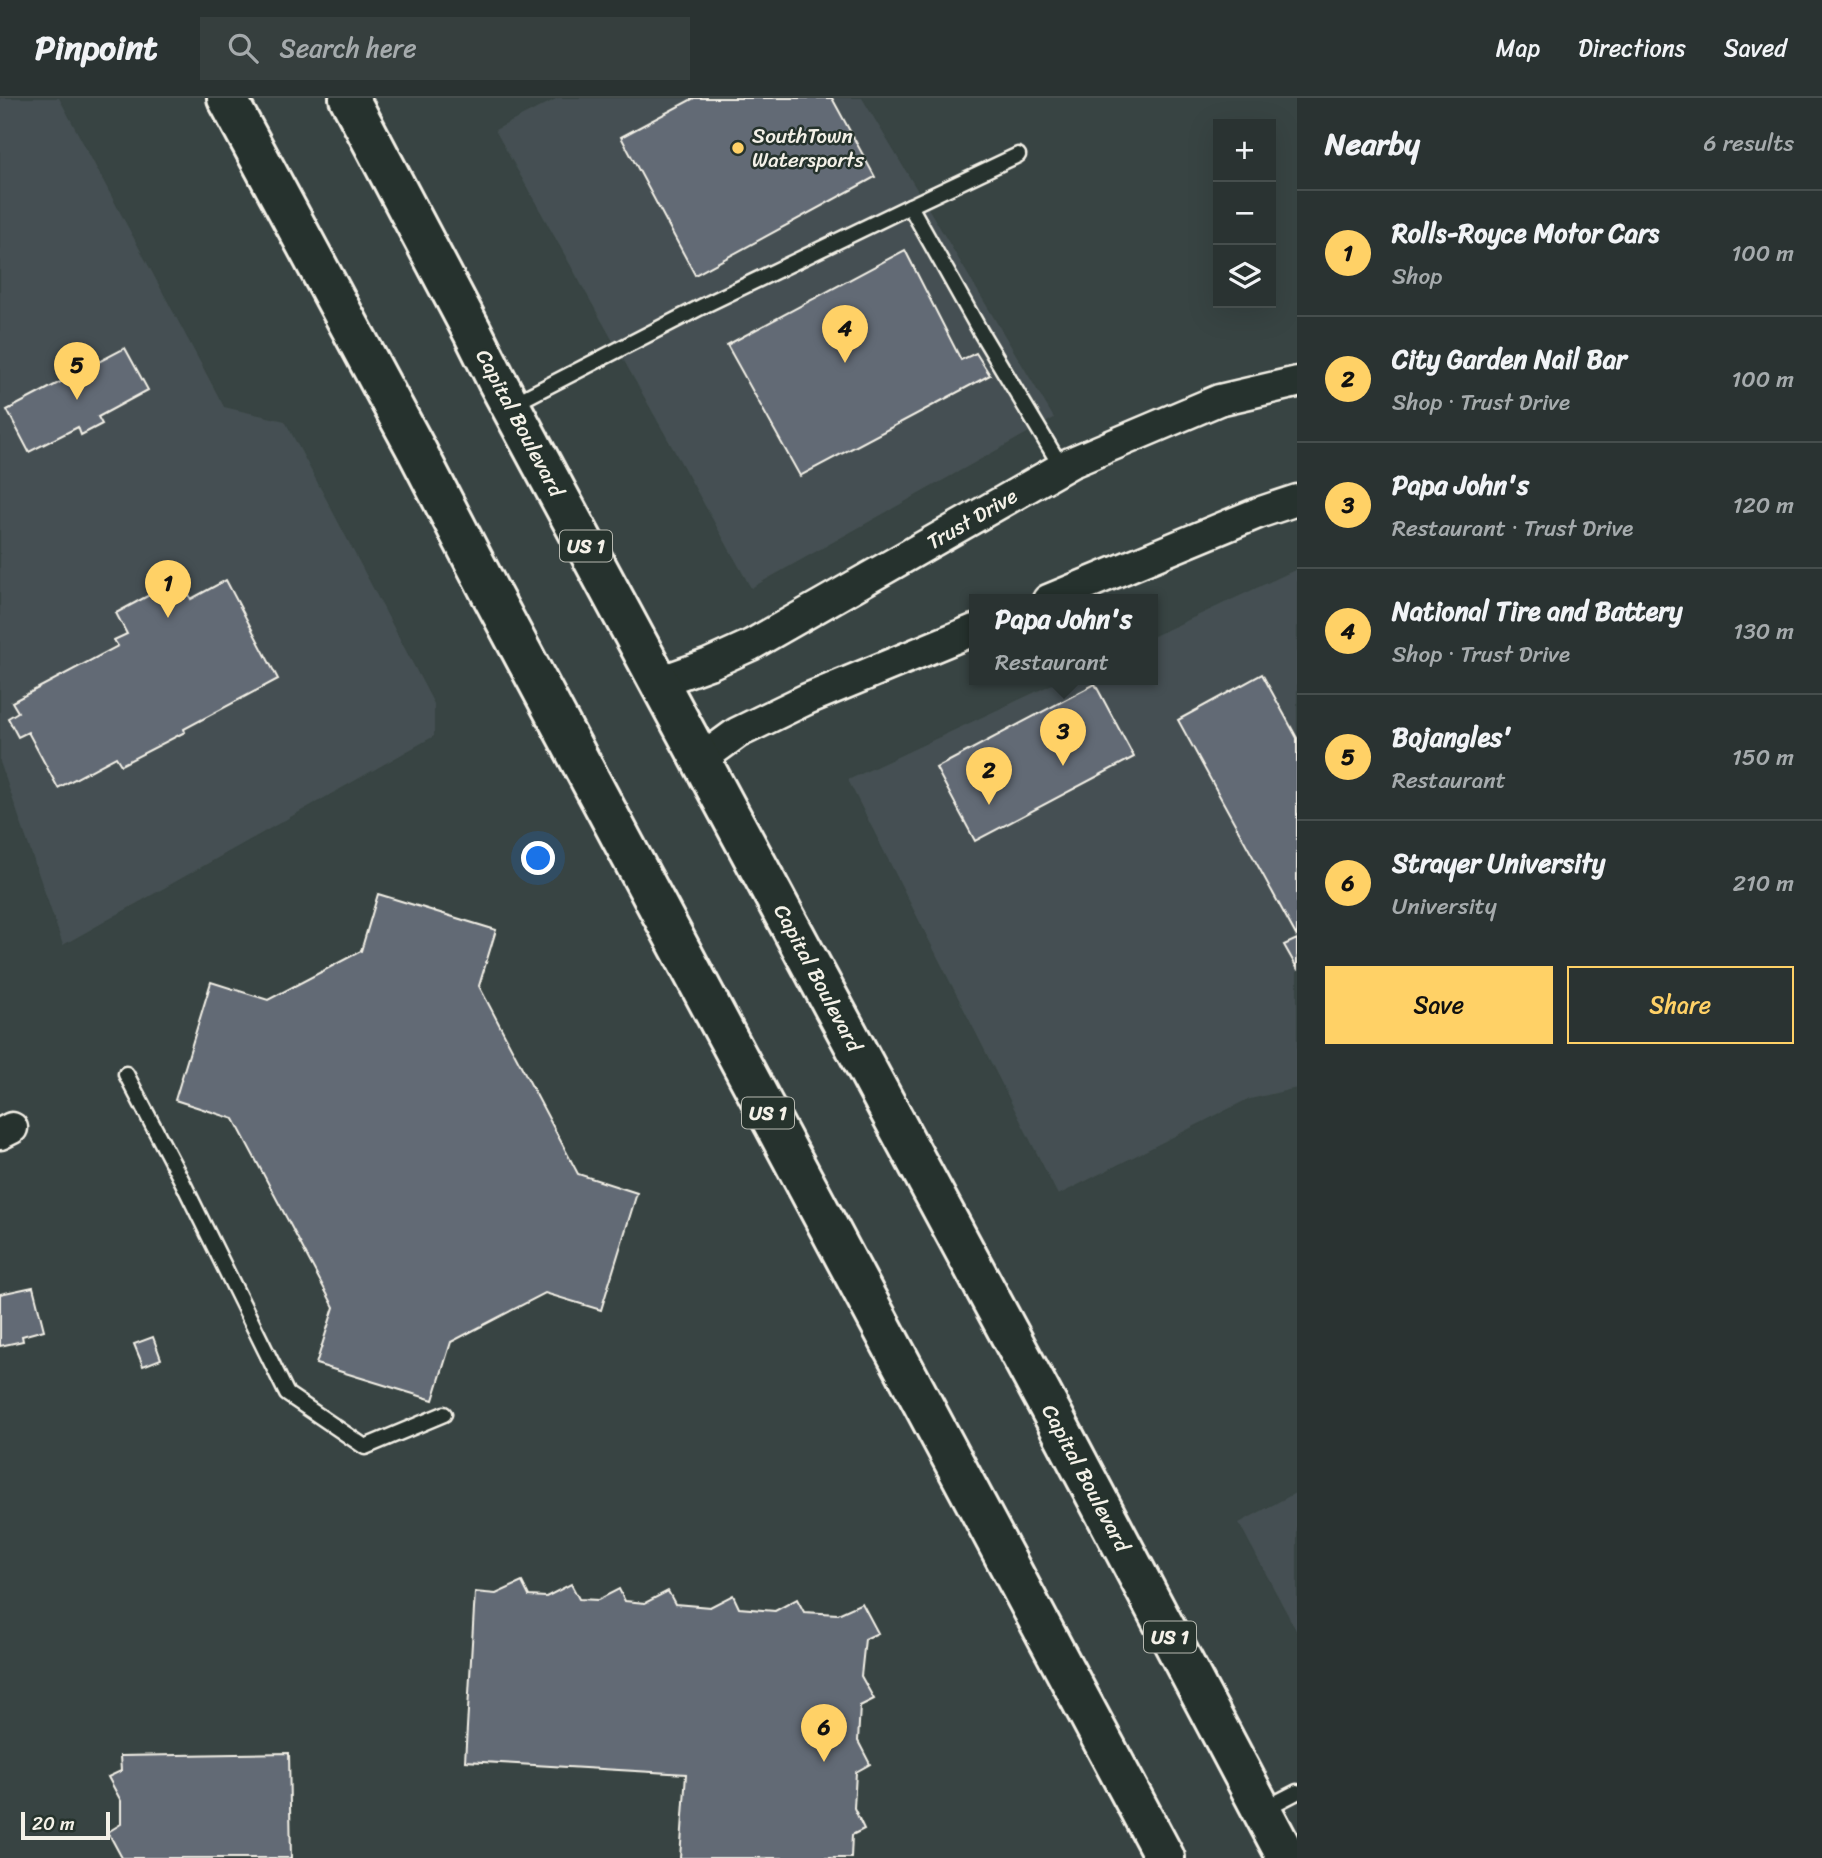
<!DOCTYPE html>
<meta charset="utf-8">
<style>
:root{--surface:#2a3332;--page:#363f3e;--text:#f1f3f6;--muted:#a5aaac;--line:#464e4d;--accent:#ffd166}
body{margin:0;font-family:Sriracha,sans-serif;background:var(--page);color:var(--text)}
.controls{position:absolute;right:21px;top:21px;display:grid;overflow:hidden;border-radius:0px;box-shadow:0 7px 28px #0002}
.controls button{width:63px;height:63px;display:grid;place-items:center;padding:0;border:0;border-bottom:2px solid var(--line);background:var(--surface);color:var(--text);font:35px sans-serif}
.scale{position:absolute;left:21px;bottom:18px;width:89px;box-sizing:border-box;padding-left:7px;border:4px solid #f4f1e8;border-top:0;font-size:19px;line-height:24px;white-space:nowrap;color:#f4f1e8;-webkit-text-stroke:5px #26332d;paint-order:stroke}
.you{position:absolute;left:539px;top:761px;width:24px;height:24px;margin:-18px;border:5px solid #fff;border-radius:50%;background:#1a73e8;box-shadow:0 0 0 10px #1a73e833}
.badge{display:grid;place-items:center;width:46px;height:46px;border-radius:50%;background:var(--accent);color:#111;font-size:23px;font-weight:700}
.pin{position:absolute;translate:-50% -58px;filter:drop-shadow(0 2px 4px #0008)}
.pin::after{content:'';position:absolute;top:37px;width:24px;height:21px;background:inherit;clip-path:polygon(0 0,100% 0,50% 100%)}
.popup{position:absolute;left:969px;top:496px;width:189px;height:91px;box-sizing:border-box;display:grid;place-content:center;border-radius:0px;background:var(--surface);filter:drop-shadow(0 2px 5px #0005);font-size:23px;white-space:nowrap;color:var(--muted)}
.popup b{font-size:26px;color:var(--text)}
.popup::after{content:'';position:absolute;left:50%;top:100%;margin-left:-14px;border:14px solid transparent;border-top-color:var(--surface)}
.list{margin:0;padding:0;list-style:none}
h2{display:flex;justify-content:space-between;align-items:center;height:91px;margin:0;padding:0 28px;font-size:30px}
h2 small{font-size:23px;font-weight:400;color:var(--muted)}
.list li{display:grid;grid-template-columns:46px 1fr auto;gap:21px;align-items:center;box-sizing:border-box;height:126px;padding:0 28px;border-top:2px solid var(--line)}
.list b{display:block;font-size:26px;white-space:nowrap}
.list p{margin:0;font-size:23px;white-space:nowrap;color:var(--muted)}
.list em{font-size:23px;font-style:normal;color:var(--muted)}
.actions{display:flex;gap:14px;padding:21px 28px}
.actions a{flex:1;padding:16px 0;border:2px solid var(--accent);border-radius:0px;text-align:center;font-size:24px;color:var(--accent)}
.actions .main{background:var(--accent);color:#111}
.icon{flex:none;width:38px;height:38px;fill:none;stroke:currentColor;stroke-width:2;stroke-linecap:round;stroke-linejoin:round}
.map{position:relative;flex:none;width:1297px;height:1760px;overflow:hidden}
header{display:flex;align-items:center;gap:42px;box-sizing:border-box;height:98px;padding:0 35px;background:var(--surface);border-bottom:2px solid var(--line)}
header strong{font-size:33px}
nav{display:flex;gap:38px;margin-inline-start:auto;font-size:24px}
.search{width:490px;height:63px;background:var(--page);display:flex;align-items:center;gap:18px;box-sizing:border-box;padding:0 24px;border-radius:0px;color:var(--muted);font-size:26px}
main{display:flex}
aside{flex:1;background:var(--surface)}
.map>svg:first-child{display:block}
</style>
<header>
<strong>Pinpoint</strong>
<div class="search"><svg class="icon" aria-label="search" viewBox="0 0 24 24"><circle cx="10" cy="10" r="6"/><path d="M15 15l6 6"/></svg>Search here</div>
<nav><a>Map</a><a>Directions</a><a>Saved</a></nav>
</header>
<main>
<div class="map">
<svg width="1297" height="1760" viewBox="0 0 1297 1760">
<rect width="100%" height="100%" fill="#384443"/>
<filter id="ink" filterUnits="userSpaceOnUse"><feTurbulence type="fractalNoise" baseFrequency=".0143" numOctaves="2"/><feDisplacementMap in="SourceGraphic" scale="14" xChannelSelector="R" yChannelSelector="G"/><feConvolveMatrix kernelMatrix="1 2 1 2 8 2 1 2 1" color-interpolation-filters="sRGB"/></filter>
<g filter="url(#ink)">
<g fill="#455052">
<path d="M0 0H59L224 309 285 323 434 606V638L63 847 0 664Z"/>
<path d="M558 0H862L1054 320 751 490 495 32Z"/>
<path d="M1297 471V990L1246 1002 1058 1097 848 682 1061 582H1152V539Z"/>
<path d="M1297 1394V1534L1239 1425Z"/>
</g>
<g fill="#626b75" stroke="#f4f1e8" stroke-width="2">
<path d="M694 0H832L875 79 695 177 621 39Z"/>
<path d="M905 152 961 262 976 255 990 277 800 378 727 247Z"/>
<path d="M125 250 148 292 98 319 102 326 81 337 78 329 29 354 7 312 70 279 65 269 86 259 91 268Z"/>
<path d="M181 480 191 501 226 482 278 581 184 631 185 634 121 667 116 659 58 690 28 634 18 639 8 620 18 614 12 604 118 548 114 542 127 536 116 515Z"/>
<path d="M1262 576 1297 640V839L1178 622Z"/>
<path d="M1095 586 1134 659 975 743 936 670Z"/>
<path d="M378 796 496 832 479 888 578 1076 637 1095 601 1212 545 1195 451 1244 433 1302 316 1266 334 1209 234 1021 175 1002 211 884 268 902 361 853Z"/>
<path d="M1297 841V870L1284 847Z"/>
<path d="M33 1189 44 1232 22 1238 23 1243 0 1248V1196Z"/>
<path d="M153 1239 161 1261 143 1268 134 1246Z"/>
<path d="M522 1484 529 1498 546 1499 571 1486 579 1501 598 1502 619 1491 625 1503 645 1505 668 1493 675 1506 710 1509 733 1497 739 1510 775 1513 797 1501 804 1514 838 1516 862 1505 878 1535 865 1541 861 1578 874 1601 860 1608 858 1643 870 1666 856 1674 854 1710 864 1731 852 1737 851 1760H680L686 1676 465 1663 475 1494 496 1496Z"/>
<path d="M289 1655 291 1760H122L108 1734 121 1726V1703L108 1679 121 1673 120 1658Z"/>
</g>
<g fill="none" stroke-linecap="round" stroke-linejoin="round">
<defs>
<g id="service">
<path d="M910 108 1018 57"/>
<path d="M511 307 703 208 910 108 980 233 1062 370"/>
<path d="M126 976 182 1083 287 1296 365 1349 444 1316"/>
<path d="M1264 1711 1297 1694"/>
</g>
<g id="minor">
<path d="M1048 502 1258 415 1297 402"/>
<path d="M659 584 709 566 751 547 1070 365 1219 302 1297 284"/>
<path d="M700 662 737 635 807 601 974 532"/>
<path d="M0 1036 12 1030"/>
</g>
<g id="trunk">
<path d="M227 0 417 353 491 496 1165 1760"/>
<path d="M349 0 472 233 496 281 1054 1319 1287 1760"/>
</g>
</defs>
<use href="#service" stroke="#f4f1e8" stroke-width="19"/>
<use href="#minor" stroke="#f4f1e8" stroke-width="35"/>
<use href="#trunk" stroke="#f4f1e8" stroke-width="44"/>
<use href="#service" stroke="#26332d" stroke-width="14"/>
<use href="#minor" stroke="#26332d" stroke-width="30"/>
<use href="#trunk" stroke="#26332d" stroke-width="38"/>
</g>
</g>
<circle fill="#ffd166" stroke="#26332d" stroke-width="2.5" cx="738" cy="50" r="7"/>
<g text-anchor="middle" stroke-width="5" stroke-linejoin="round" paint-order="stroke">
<g fill="#26332d" stroke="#b6b8b0" stroke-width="2">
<rect x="560" y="432.5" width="52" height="31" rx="5"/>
<rect x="742" y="999.5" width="52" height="31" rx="5"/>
<rect x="1144" y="1523.5" width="52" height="31" rx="5"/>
</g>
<g font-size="19" font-weight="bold" fill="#f4f1e8">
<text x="586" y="455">US 1</text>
<text x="768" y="1022">US 1</text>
<text x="1170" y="1546">US 1</text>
</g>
<g font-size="21" fill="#f4f1e8" stroke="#26332d" text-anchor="start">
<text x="752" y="45">SouthTown<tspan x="752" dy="24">Watersports</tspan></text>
</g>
<g font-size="21" fill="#f4f1e8" stroke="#26332d">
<text transform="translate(520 325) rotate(62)" y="7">Capital Boulevard</text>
<text transform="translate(972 421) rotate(-30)" y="7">Trust Drive</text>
<text transform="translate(818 880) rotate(62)" y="7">Capital Boulevard</text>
<text transform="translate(1086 1380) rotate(62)" y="7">Capital Boulevard</text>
</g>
</g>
</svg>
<div class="controls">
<button>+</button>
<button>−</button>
<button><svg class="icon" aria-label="layers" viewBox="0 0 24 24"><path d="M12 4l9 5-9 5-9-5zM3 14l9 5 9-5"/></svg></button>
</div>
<div class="scale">20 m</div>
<div class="you"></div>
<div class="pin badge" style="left:168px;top:520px">1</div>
<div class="pin badge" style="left:989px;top:707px">2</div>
<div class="pin badge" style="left:1063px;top:668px">3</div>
<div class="popup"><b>Papa John's</b>Restaurant</div>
<div class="pin badge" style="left:845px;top:265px">4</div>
<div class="pin badge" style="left:77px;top:302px">5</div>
<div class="pin badge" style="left:824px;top:1664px">6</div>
</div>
<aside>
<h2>Nearby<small>6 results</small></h2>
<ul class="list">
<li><span class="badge">1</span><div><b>Rolls-Royce Motor Cars</b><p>Shop</p></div><em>100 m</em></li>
<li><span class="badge">2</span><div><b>City Garden Nail Bar</b><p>Shop · Trust Drive</p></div><em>100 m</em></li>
<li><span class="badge">3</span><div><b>Papa John's</b><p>Restaurant · Trust Drive</p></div><em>120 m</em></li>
<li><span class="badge">4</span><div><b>National Tire and Battery</b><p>Shop · Trust Drive</p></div><em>130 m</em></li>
<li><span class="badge">5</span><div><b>Bojangles'</b><p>Restaurant</p></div><em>150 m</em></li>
<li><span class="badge">6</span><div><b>Strayer University</b><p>University</p></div><em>210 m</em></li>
</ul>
<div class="actions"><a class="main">Save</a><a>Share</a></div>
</aside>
</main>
